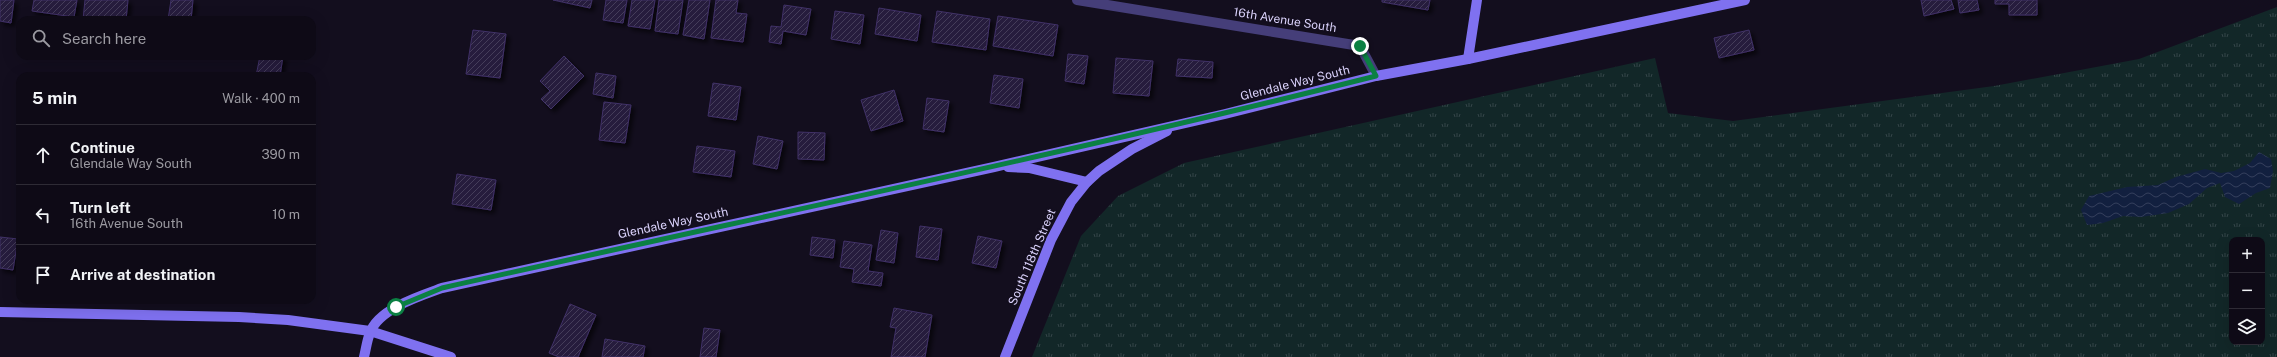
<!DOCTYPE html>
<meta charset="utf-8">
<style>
:root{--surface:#0e0a16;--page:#17131f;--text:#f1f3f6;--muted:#9b9aa1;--line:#2e2b35}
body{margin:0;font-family:"Public Sans",sans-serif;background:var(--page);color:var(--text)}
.controls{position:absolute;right:12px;bottom:12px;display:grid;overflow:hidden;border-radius:8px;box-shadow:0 4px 16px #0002}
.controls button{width:36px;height:36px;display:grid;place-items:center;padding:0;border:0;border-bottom:1px solid var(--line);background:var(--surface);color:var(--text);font:20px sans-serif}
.stop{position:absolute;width:12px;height:12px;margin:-9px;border:3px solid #0b8043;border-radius:50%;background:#fff}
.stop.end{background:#0b8043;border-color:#fff;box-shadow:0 1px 4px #0008}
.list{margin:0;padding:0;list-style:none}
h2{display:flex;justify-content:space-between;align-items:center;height:52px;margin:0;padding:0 16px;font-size:17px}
h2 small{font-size:13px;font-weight:400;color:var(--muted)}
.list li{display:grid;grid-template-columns:26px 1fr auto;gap:12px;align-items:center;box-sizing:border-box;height:60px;padding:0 16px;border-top:1px solid var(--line)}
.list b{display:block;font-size:15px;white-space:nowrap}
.list p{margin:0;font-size:13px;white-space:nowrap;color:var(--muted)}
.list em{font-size:13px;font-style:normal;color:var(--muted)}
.icon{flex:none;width:22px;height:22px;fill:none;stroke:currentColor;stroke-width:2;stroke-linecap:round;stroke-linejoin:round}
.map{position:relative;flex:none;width:2277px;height:357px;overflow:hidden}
.search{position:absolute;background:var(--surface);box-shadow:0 4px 16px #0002;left:16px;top:16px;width:300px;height:44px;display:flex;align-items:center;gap:10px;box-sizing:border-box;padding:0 14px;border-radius:12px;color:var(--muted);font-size:15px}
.panel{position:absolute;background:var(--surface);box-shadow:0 4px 16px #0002;left:16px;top:72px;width:300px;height:232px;border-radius:12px}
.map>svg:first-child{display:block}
</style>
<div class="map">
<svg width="2277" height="357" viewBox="0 0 2277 357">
<defs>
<pattern id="grass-tufts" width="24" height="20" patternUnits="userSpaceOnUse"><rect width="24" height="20" fill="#122728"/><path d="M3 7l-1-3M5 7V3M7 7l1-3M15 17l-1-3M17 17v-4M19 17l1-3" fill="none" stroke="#344548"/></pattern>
<pattern id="water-waves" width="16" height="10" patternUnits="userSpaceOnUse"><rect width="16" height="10" fill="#12203f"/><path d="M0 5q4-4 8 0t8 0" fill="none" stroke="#343f5c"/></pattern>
<pattern id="building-hatch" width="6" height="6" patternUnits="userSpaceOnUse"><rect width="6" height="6" fill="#261c3d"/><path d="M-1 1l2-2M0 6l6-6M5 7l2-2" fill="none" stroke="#453c5a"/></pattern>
<filter id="shadow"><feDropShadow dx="3.5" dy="3.5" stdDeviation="2" flood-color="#0009"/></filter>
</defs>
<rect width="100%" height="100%" fill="#130e1e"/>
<path fill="url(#grass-tufts)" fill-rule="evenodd" d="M2277 7V357H1032L1081 236 1118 196 1184 163 1655 58 1668 113 1733 121 1994 86 2139 59ZM2232 240H2262V342H2232Z"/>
<path fill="url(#water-waves)" d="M2259 152 2271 159 2273 171 2270 188 2256 193 2239 204 2225 197 2220 183 2207 188 2189 204 2168 213 2141 217 2123 216 2103 223 2087 225 2081 210 2089 196 2127 187 2158 185 2176 177 2205 169 2221 173 2234 171 2250 163Z"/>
<g fill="url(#building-hatch)" stroke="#403167" filter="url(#shadow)">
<path d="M0 0H14L11 23 0 21Z"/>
<path d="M34 0H77L74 17 32 11Z"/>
<path d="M85 0H128L126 20H83Z"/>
<path d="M171 0H193L191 20H168Z"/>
<path d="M553 0H592L590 8Z"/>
<path d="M606 0H627L623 23 603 20Z"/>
<path d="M632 0H655L650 29 628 26Z"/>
<path d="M659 0H683L678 34 655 31Z"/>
<path d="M689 0H710L704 39 683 35Z"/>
<path d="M716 0H738L736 13 747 14 743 42 711 38Z"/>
<path d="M1382 0H1430L1428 10 1382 2Z"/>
<path d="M1921 0H1951L1954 9 1924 16Z"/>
<path d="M1958 0H1977L1979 10 1960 13Z"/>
<path d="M1995 0H2037V15H2009V4H1995Z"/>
<path d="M784 5 811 9 806 35 783 31 781 44 769 42 771 26 781 27Z"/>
<path d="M879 8 921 15 917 41 875 34Z"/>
<path d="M835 11 864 15 860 44 831 39Z"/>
<path d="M937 11 990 19 986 50 932 42Z"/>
<path d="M998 16 1058 25 1053 56 993 46Z"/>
<path d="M473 30 506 34 500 78 466 74Z"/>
<path d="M1749 30 1754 50 1719 58 1714 38Z"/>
<path d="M1068 54 1088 56 1084 84 1065 81Z"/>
<path d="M260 56H283L280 76H256Z"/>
<path d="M564 56 584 76 551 109 541 99 550 91 540 81Z"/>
<path d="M1116 58 1153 61 1149 96 1113 93Z"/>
<path d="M1178 59 1213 62 1212 78 1176 76Z"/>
<path d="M596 73 616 76 613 98 593 94Z"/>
<path d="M994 75 1023 79 1019 108 990 103Z"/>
<path d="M713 83 741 87 736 120 708 116Z"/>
<path d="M894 90 903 121 871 131 861 100Z"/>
<path d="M927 98 949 101 944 132 923 129Z"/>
<path d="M604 102 631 105 625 143 599 140Z"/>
<path d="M798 132 825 133 824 160 798 159Z"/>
<path d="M758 136 783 141 777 169 753 164Z"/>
<path d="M697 146 735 151 731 177 693 172Z"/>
<path d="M457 174 496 180 491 210 452 204Z"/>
<path d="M920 226 942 229 938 260 916 257Z"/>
<path d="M881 230 898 233 894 263 876 260Z"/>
<path d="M978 236 1002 241 996 268 972 263Z"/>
<path d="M0 237 18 239 13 270 0 268Z"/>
<path d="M812 237 835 240 833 258 810 255Z"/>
<path d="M844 241 872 245 868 271 883 273 881 286 852 282 854 269 840 267Z"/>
<path d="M570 304 596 315 578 357H559L549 353Z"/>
<path d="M894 308 932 315 925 357H891L896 328 890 327Z"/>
<path d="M704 328 720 330 716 357H700Z"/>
<path d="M605 339 645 346 643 357H602Z"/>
</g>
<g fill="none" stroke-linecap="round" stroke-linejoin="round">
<path stroke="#453e79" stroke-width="10" d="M1077 0 1360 46 1376 76"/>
<g stroke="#7f71f0" stroke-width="10">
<path d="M1468 59 1477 0"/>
<path d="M1008 167 1029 168 1087 182"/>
<path d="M0 312 239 317 288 320 370 331 451 357"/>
<path d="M364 357C366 349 367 340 370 333 378 309 420 296 442 288L994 167 1225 114 1376 76 1468 59 1745 0"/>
<path d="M1005 357 1051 240 1071 202 1087 182 1099 171 1132 149 1167 131"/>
</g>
</g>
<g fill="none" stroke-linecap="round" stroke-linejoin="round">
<path stroke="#0b8043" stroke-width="5" d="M396 307 442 288C753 218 1066 154 1376 76L1360 46"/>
</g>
<g text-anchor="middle" stroke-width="3.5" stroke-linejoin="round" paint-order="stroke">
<g font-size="12" fill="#d9d1fa" stroke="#130e1e">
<text transform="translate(1285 20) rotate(9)" y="4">16th Avenue South</text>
<text transform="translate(1295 83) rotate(-14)" y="4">Glendale Way South</text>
<text transform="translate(673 223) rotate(-12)" y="4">Glendale Way South</text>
<text transform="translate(1032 257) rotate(-67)" y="4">South 118th Street</text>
</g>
</g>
</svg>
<div class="controls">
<button>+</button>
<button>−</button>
<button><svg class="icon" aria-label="layers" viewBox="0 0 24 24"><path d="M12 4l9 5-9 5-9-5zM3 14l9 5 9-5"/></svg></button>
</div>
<div class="stop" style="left:396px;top:307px"></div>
<div class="stop end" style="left:1360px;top:46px"></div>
<div class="search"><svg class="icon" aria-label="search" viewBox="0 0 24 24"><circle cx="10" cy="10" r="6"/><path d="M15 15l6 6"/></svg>Search here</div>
<section class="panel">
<h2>5 min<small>Walk · 400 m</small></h2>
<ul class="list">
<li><svg class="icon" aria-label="ahead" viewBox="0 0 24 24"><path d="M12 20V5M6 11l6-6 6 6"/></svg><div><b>Continue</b><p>Glendale Way South</p></div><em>390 m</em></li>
<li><svg class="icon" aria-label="left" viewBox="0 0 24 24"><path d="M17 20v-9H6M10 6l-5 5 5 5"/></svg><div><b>Turn left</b><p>16th Avenue South</p></div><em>10 m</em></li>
<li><svg class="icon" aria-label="arrive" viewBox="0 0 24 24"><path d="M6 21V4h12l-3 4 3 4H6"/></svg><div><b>Arrive at destination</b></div></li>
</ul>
</section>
</div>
